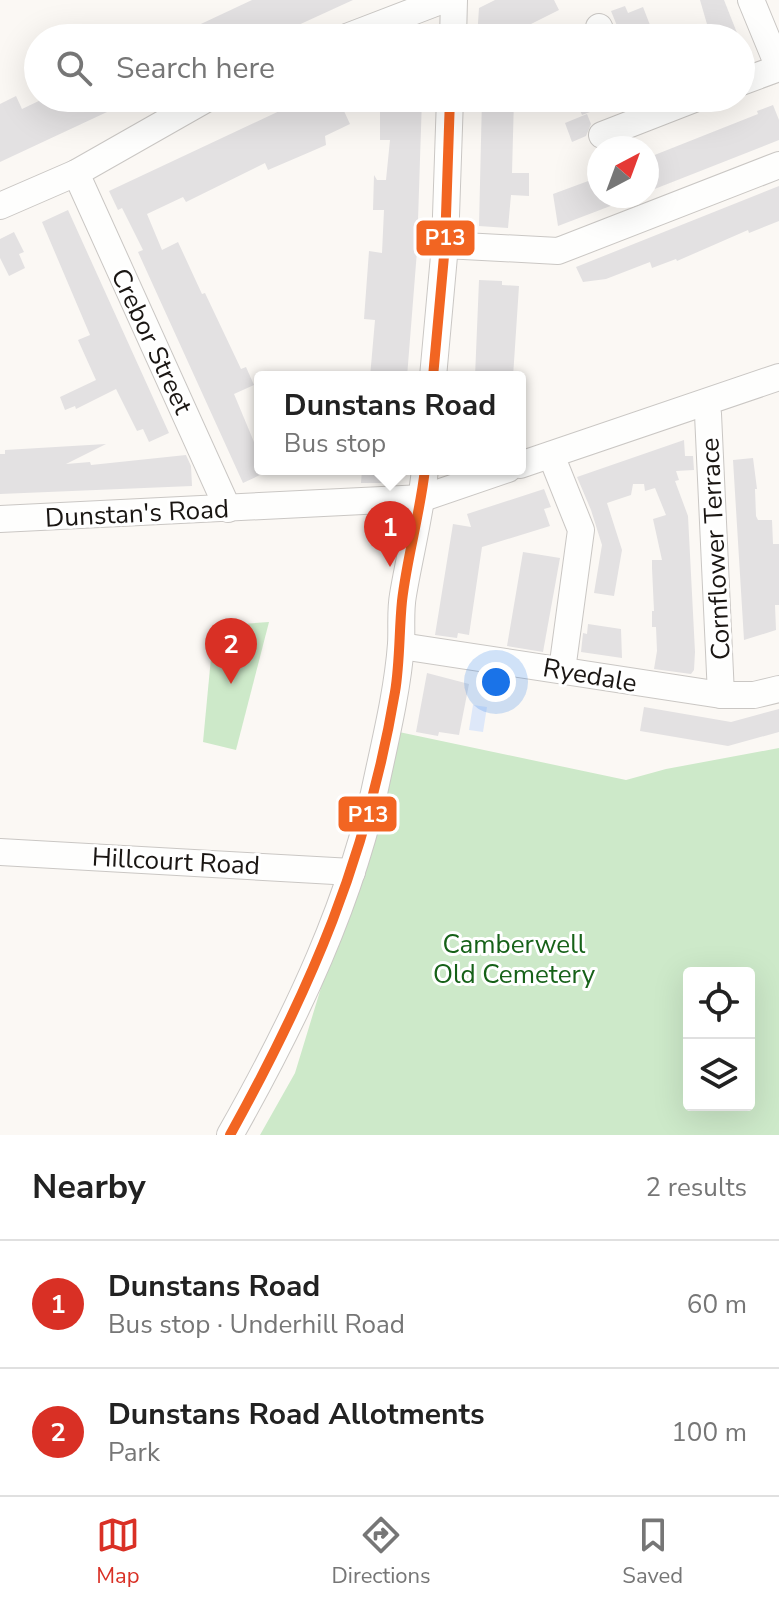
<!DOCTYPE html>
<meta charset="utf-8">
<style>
:root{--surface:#fff;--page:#f2f2f2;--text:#222;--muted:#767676;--line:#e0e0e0;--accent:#d93025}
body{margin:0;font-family:"Nunito Sans",sans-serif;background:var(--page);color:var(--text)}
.controls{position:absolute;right:24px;bottom:24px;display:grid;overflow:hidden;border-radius:8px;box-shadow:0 8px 32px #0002}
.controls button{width:72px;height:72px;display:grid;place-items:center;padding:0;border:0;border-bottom:2px solid var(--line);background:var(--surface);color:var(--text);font:40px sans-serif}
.compass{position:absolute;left:587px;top:136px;width:72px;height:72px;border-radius:50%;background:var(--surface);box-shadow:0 8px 32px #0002;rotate:41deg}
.you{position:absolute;left:496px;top:682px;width:28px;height:28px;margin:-20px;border:6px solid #fff;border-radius:50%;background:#1a73e8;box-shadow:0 0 0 12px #1a73e833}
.badge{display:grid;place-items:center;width:52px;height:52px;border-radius:50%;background:var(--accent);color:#fff;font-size:26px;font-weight:700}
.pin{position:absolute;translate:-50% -66px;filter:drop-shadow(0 2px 4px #0008)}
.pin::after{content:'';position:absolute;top:42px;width:28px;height:24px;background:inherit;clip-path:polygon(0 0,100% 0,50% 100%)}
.popup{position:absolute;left:254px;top:371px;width:272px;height:104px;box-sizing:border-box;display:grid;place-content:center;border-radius:8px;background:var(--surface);filter:drop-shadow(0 2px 6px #0005);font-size:26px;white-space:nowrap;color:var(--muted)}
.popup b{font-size:30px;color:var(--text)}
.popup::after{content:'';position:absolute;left:50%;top:100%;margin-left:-16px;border:16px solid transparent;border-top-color:var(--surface)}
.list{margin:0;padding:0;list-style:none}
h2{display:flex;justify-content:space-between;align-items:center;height:104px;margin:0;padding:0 32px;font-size:34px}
h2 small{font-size:26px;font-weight:400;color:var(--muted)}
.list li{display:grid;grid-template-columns:52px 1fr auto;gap:24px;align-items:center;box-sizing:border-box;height:128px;padding:0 32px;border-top:2px solid var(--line)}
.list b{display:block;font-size:30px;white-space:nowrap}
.list p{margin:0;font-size:26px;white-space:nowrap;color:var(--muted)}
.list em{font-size:26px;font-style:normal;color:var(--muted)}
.icon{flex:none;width:44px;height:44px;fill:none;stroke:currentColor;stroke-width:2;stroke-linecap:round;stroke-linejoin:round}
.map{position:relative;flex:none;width:779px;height:1135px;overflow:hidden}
.search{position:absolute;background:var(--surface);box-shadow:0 8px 32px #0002;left:24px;right:24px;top:24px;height:88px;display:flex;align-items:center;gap:20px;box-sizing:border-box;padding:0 28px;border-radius:44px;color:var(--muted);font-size:30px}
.sheet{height:360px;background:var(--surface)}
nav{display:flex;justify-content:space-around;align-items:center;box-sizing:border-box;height:112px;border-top:2px solid var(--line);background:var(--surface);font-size:22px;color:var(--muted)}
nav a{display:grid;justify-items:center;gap:4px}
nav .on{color:var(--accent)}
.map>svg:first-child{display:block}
</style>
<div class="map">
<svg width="779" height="1135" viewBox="0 0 779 1135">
<rect width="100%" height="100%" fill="#fbf8f4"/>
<g fill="#cde9c9" fill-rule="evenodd">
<path d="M269 622 236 750 203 742 214 626Z"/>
<path d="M399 732 626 780 666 769 779 748V1135H260L295 1073ZM689 973H749V1105H689Z"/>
</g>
<path fill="#dee8f9" d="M473 705 487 707 483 732 469 730Z"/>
<g fill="#e3e1e2">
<path d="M252 0H353L270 38H171Z"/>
<path d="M495 0H554L559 10 515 32V38H477L479 8Z"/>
<path d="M700 0H724L739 38H711Z"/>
<path d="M625 6 628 13 643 7 655 38H622L611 11Z"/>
<path d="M16 96 22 109 45 98H137L0 162V104Z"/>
<path d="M307 98H338L350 124 325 136 326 145 310 152 268 170 265 163 186 202 183 197 147 214 162 250 178 242 202 294 205 293 241 369 246 367 254 385 234 394 254 442 260 440V475L243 483 138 252 143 250 122 208 118 210 109 191Z"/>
<path d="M380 98H422L417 251 407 377H370L375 320 364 319 369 251 382 253 384 210H373L374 175 377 180H386L390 140H380Z"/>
<path d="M482 98H514L512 173H529V196L511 195 508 228 479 226Z"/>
<path d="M575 98H624V99L582 115Z"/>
<path d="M773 105 779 120V140L647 192V158L758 114 757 111Z"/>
<path d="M587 114 591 124 586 136 572 142 565 123Z"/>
<path d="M599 177V196L634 197 558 226 553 194Z"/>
<path d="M779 186V221L749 233 748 230 677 261 676 259 652 268 650 262 606 279 583 282 576 267Z"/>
<path d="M68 210 169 433 149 442 143 429 137 431 116 389 76 409 75 406 65 410 60 397 96 380 78 340 90 335 42 222Z"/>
<path d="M14 232 24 252 19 254 25 268 9 276 0 258V239Z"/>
<path d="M479 280 502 281V285L519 286 513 377H475Z"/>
<path d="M684 440 685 456H693L694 470 676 471 679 480 675 481 688 516 695 652 694 670 691 674 654 669 657 651 656 627H652V611H654L652 568V560H662L653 519 666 515 655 488 645 491 644 484H633L631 495 607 503 622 550 614 596 594 593 602 545 591 510 577 477Z"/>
<path d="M106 444 66 464 90 462 91 465 186 455 191 466 192 486 0 494V454H5V450Z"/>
<path d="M753 458 757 489H755L756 516 758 520H772L773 544H779V605H775L776 630 744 640 733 460Z"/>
<path d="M362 469H398L396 483H361Z"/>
<path d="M544 489 551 507 544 509 550 526 482 547 469 635 458 633 457 638 435 635 453 524 471 527 467 514Z"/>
<path d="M523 552 560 558 543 652 507 646Z"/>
<path d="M588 624 621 629 622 658 581 652 583 633 587 634Z"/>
<path d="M427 673 469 684 459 735 439 732 438 736 416 732Z"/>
<path d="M644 707 731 722 779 709V732L728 746 640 731Z"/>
</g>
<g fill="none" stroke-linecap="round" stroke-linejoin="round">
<defs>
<g id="minor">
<path d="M751 0 779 68"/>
<path d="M599 27 604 38"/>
<path d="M344 38 443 0"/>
<path d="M453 38 454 0"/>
<path d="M741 82 779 68"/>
<path d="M602 135 697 98"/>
<path d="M76 173 228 509"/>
<path d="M0 206 76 173 208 98"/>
<path d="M445 245 558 251 779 165"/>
<path d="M433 377 445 245 450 98"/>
<path d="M705 403 708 414 721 695"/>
<path d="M551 455 581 530 562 670"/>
<path d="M520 465 779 377"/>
<path d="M0 519 423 498 508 469"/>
<path d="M401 646 721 695H754L779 689"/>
<path d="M0 852 352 872"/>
<path d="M230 1135C295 1020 353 900 379 770 388 729 398 685 401 644 402 628 400 611 403 595 410 553 421 512 425 469"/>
</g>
</defs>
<use href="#minor" stroke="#cac7c4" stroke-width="28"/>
<use href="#minor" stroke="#fefefd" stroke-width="26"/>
<defs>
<g id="bus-1">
<path d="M433 377 445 245 450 98"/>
<path d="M230 1135C311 989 367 858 395 692 400 662 399 631 402 601 407 557 420 514 425 469"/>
</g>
</defs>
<use href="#bus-1" stroke="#fff" stroke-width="16"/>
<use href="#bus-1" stroke="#f26522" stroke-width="10"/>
</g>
<g text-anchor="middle" stroke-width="6" stroke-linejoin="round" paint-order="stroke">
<g font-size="26" fill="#1a1613" stroke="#fff">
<text transform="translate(152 341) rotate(65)" y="9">Crebor Street</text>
<text transform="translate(137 513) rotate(-3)" y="9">Dunstan's Road</text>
<text transform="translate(715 549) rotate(-93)" y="9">Cornflower Terrace</text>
<text transform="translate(590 675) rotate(10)" y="9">Ryedale</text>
<text transform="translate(176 861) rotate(3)" y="9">Hillcourt Road</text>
</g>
<g font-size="26" fill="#166118" stroke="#fff">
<text x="514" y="953">Camberwell<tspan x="514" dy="30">Old Cemetery</tspan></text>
</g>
</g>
<g stroke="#fff" stroke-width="3">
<rect x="415" y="219" width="61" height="38" rx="8" fill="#f26522"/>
<rect x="337" y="795" width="61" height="38" rx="8" fill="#f26522"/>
</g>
<g font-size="22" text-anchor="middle" font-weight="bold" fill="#fff">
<text x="445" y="245">P13</text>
<text x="368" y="822">P13</text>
</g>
</svg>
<div class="controls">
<button><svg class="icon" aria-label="locate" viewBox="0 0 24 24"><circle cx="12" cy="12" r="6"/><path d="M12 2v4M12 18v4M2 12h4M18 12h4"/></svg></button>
<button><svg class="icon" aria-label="layers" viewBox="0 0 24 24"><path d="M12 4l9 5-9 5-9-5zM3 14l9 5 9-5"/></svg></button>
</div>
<svg class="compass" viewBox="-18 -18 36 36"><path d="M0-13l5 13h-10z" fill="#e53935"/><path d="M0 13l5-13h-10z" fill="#767676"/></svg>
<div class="you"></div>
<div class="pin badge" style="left:390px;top:567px">1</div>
<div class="popup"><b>Dunstans Road</b>Bus stop</div>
<div class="pin badge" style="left:231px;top:684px">2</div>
<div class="search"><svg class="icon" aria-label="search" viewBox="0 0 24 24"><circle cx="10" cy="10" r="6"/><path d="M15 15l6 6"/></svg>Search here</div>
</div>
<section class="sheet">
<h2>Nearby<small>2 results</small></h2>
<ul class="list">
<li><span class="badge">1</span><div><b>Dunstans Road</b><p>Bus stop · Underhill Road</p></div><em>60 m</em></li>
<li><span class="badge">2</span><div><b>Dunstans Road Allotments</b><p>Park</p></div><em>100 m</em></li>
</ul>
</section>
<nav>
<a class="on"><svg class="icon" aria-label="map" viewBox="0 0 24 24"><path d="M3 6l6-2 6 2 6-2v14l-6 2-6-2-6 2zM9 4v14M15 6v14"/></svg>Map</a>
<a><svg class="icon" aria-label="directions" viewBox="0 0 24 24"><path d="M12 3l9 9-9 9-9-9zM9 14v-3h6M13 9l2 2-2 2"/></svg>Directions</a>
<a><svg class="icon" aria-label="saved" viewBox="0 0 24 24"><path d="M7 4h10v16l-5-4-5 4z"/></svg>Saved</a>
</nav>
